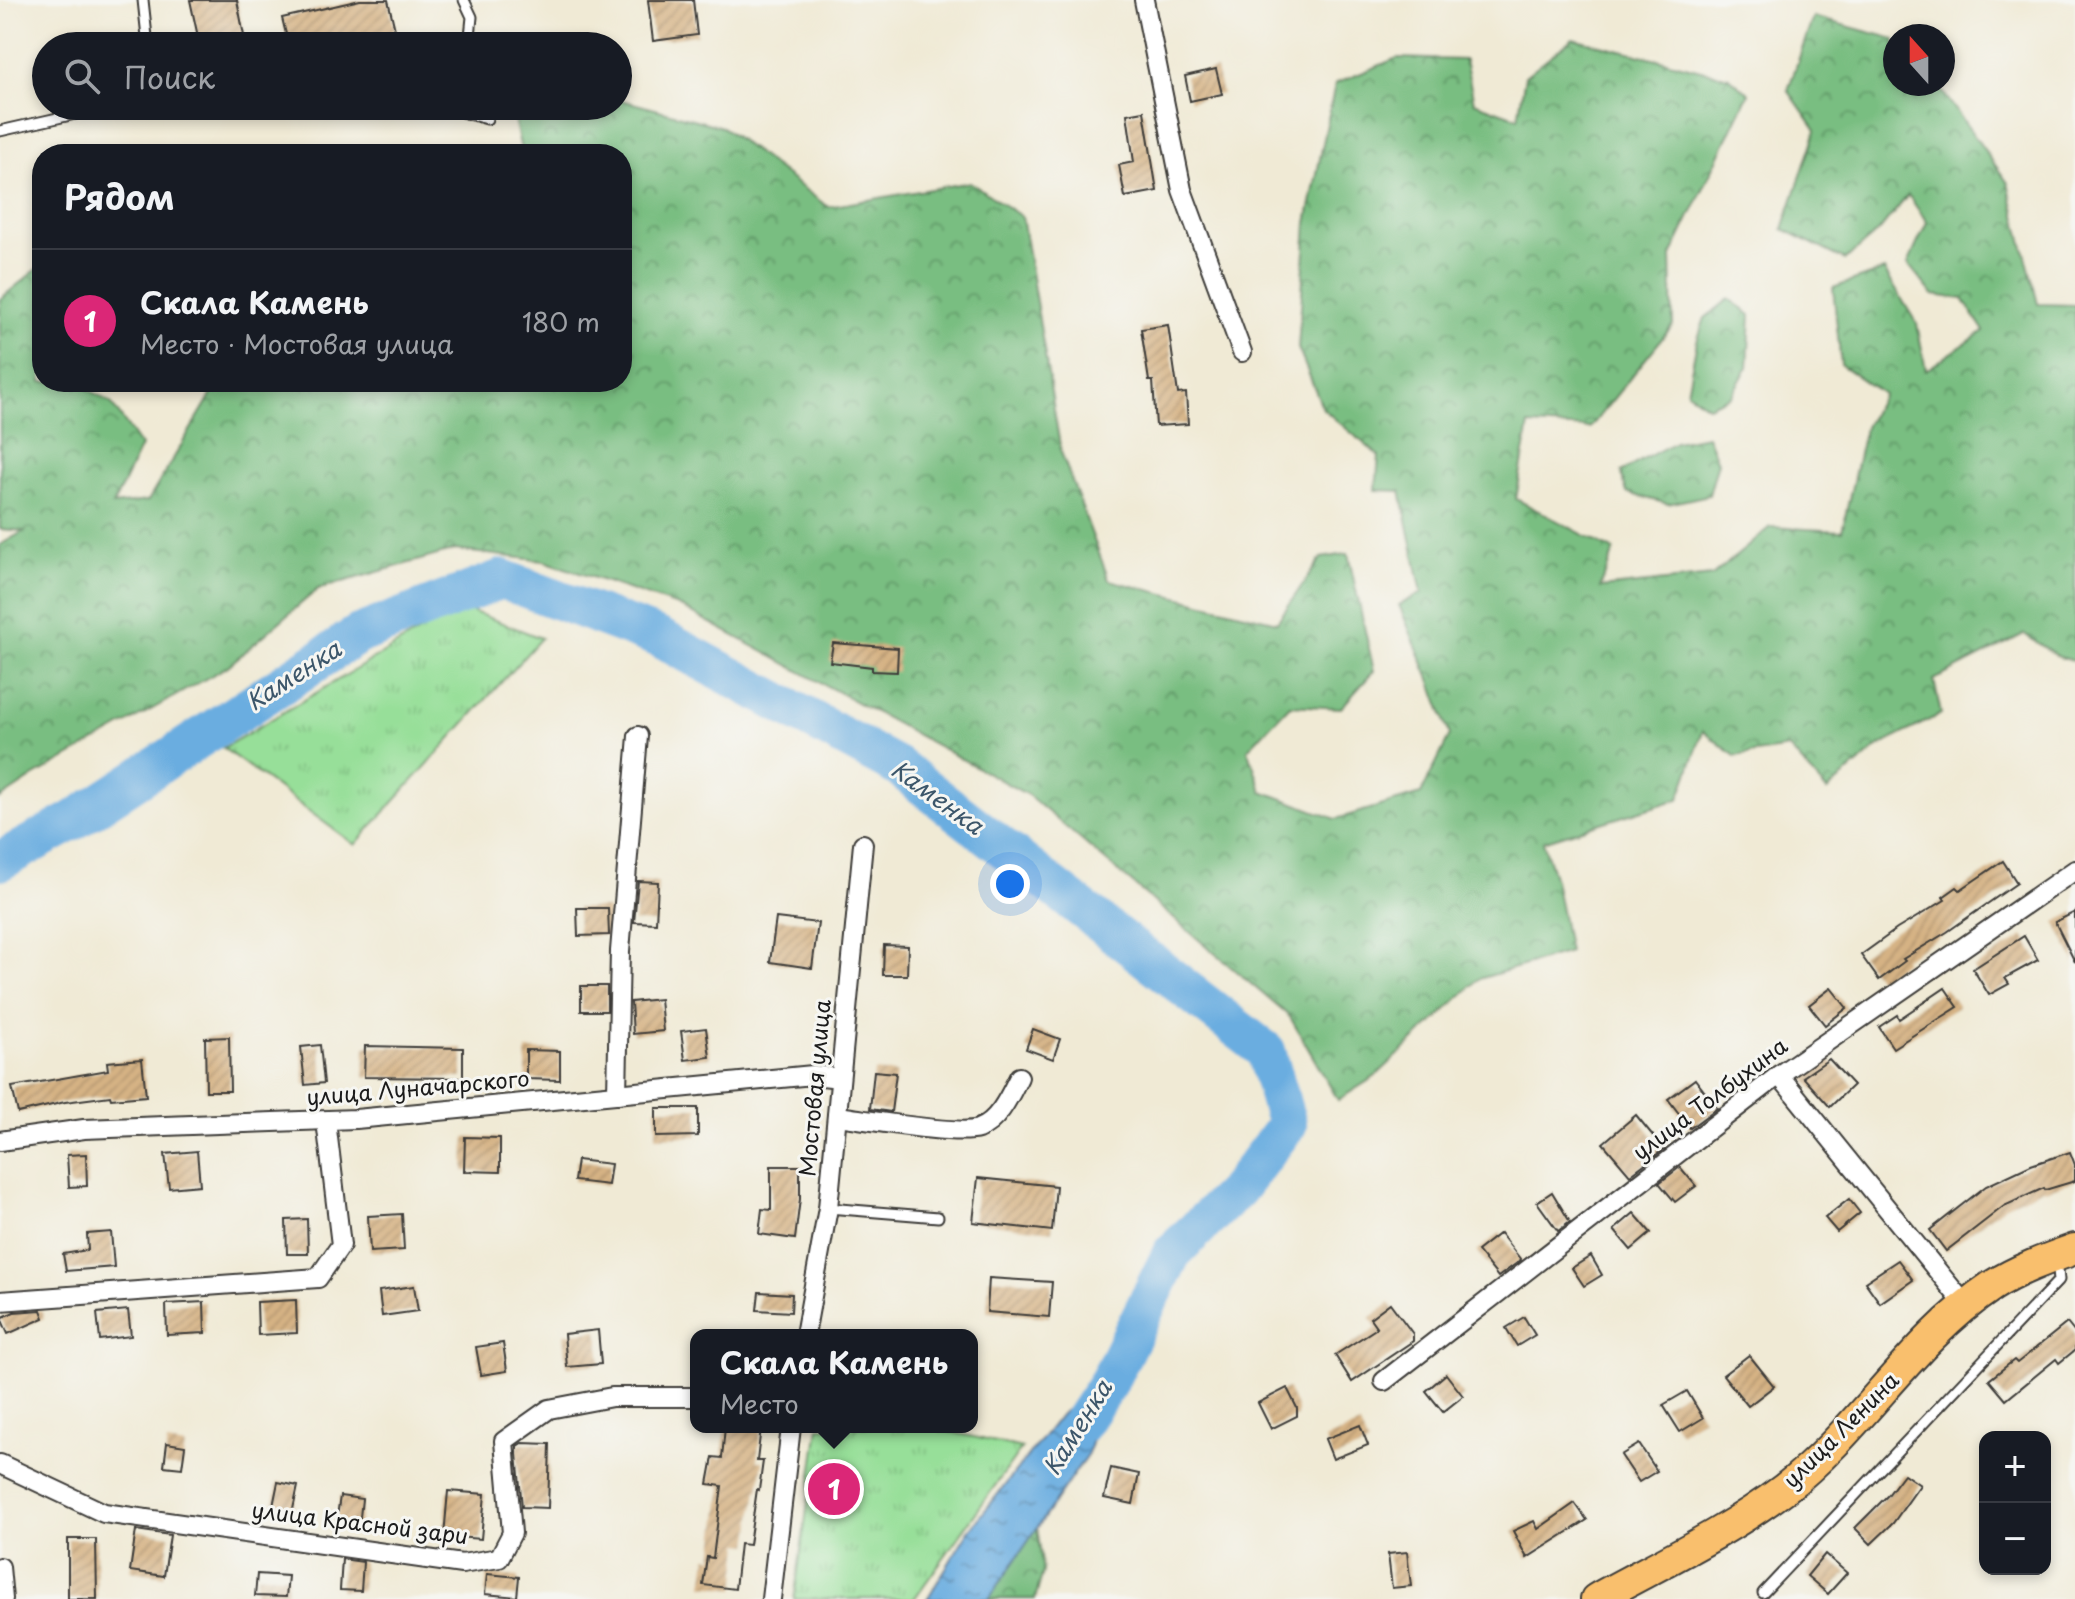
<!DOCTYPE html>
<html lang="ru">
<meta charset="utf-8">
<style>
:root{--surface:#171b24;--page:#20242c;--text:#f1f3f6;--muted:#9ea1a6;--line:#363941;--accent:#db2777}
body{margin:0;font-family:"Playpen Sans",sans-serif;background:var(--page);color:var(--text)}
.controls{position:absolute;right:24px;bottom:24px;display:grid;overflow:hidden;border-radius:16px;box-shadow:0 4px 12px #0003}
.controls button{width:72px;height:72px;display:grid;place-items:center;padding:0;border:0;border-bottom:2px solid var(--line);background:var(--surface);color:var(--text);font:40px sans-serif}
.compass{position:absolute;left:1883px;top:24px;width:72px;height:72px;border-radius:50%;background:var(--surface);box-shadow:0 4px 12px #0003;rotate:339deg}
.you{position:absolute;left:1010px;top:884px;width:28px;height:28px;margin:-20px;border:6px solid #fff;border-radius:50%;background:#1a73e8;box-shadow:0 0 0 12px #1a73e833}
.badge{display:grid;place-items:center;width:52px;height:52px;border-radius:50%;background:var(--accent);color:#fff;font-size:26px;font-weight:700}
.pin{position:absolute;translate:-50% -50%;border:4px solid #fff;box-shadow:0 2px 8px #0006}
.popup{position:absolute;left:690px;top:1329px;width:288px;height:104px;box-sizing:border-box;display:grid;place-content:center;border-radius:16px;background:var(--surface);filter:drop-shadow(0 2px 6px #0005);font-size:26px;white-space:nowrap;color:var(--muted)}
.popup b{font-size:30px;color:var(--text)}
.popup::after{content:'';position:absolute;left:50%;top:100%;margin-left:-16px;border:16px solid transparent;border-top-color:var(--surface)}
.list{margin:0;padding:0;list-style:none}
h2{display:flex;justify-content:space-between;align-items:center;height:104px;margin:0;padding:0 32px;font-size:34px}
h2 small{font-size:26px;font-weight:400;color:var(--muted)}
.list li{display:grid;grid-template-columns:52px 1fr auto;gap:24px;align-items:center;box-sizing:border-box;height:144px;padding:0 32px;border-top:2px solid var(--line)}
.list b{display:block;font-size:30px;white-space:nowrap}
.list p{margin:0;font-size:26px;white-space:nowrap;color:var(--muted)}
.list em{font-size:26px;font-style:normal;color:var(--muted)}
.icon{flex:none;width:44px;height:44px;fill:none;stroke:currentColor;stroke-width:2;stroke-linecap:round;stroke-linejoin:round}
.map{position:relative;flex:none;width:2075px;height:1599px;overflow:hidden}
.search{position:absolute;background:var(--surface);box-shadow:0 4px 12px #0003;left:32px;top:32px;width:600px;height:88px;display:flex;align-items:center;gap:20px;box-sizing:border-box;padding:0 28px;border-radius:44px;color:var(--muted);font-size:30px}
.panel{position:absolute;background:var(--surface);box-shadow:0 4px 12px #0003;left:32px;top:144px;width:600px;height:248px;border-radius:32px}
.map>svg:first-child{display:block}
</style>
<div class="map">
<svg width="2075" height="1599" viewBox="0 0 2075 1599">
<defs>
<pattern id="grass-tufts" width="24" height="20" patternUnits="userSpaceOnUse" patternTransform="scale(2)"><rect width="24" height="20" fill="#97df99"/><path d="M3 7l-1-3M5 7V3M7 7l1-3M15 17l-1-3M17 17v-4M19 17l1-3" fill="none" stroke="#82bf83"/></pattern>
<pattern id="forest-crowns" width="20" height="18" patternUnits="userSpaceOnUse" patternTransform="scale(2)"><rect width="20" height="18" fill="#79be81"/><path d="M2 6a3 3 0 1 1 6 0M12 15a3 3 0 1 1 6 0" fill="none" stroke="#629a69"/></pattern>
<pattern id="water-ripples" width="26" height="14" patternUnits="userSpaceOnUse" patternTransform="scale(2)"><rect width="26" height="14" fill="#6bade0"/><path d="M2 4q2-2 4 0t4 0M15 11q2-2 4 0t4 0" fill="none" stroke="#578cb5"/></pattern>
<pattern id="building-hatch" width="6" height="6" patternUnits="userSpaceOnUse" patternTransform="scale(2)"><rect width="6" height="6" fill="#d5b284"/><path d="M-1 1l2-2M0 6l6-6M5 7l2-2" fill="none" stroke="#b69871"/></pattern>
</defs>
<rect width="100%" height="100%" fill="#f6f6f2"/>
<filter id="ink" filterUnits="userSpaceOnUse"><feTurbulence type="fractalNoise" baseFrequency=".0125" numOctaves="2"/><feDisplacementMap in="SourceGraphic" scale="16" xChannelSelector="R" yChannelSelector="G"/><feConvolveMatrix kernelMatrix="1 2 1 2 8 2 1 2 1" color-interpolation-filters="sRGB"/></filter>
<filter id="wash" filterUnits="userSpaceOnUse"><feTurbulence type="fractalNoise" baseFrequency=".006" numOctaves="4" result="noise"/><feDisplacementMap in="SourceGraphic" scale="32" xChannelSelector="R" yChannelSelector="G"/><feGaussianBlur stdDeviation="1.8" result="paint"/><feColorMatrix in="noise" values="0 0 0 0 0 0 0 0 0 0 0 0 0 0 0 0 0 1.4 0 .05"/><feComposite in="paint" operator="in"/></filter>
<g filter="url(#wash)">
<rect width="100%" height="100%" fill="#f0ead5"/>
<g fill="url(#grass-tufts)" stroke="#5a7e5a" stroke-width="2">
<path d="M461 607 541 638 355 845 223 748Z"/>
<path d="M819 1427H929L1022 1448 914 1599H794Z"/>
</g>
<g fill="url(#forest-crowns)" stroke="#4a6d4e" stroke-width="2">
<path d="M1813 17 1895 39V84H1937L2008 183 2038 304 2075 305V661L2059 657 2024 634 1934 680 1941 714 1879 746 1827 791 1789 748 1735 756 1703 731 1679 799 1543 841 1555 880 1569 952 1479 979 1376 1076 1338 1100 1290 1017 1028 795 681 607 544 561 455 550 318 589 228 666 33 777 0 799V545L24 531 0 529V299L42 265V382H76L111 403 141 446 113 505 148 501 219 382H622V154H522L511 106H618V99L722 127 828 207 970 182 1022 217 1061 452 1109 580 1277 622 1321 558 1348 554 1374 671 1341 708 1290 705 1248 749 1262 791 1336 819 1421 794 1450 735 1430 679 1399 605 1422 593 1401 491 1376 490 1379 456 1323 409 1298 348 1307 223 1335 84 1397 58 1465 60 1474 102 1518 118 1525 76 1573 38 1729 77 1749 93 1671 256 1673 325 1590 428 1529 425 1516 499 1614 551 1600 588 1712 576 1771 527 1842 531 1865 427 1883 394 1841 365 1833 288 1884 270 1917 324 1926 370 1984 331 1963 299 1933 295 1908 264 1927 222 1908 195 1879 231 1845 260 1783 229 1816 130 1788 90Z"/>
<path d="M1729 299 1751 315 1748 367 1731 396 1708 406 1687 392 1697 341 1705 318Z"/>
<path d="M1707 436 1718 462 1709 495 1668 504 1627 493 1621 472 1675 442Z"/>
<path d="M1037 1527 1043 1572 1035 1599H989Z"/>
</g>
<path fill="url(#water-ripples)" stroke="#44647e" stroke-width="2" d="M1109 1381 1088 1453 989 1599H927L968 1532 1061 1414Z"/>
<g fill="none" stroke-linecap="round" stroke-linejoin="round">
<path stroke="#6bade0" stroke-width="40" d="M0 861 73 821 359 634 502 579 660 638 900 768 1266 1051 1287 1125 1237 1190 1172 1253 1109 1381 1080 1425"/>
</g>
<g id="blocks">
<g fill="url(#building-hatch)">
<path d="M190 0H237L246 46H200Z"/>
<path d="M360 0H388L396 34 343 46H289L282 18Z"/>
<path d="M648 0H693L697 35 653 41Z"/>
<path d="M1216 69 1222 94 1190 101 1185 76Z"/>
<path d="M1144 111 1157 191 1125 197 1119 165 1134 162 1127 114Z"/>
<path d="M1168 325 1178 394 1186 393 1188 424 1156 426 1153 381H1149L1141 329Z"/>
<path d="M833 643 898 648 897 672 872 671V667L830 662Z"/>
<path d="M2003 861 2017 883 1947 932 1903 959 1905 961 1879 980 1861 955 1897 929 1945 900 1943 897 1957 887 1960 890Z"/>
<path d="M638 881 658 882 656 923 634 922Z"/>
<path d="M577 908H608L609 935 578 936Z"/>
<path d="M2075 912V962L2055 922Z"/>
<path d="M776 918 818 923 812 968 770 962Z"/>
<path d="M2024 936 2038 960 2005 978 2009 984 1989 995 1973 969Z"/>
<path d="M884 945 908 946 907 975H883Z"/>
<rect x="581" y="986" width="26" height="25"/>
<path d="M1831 988 1847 1008 1825 1025 1809 1005Z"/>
<path d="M1945 988 1958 1007 1893 1048 1879 1027 1897 1015 1899 1019Z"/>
<path d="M660 999 663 1031 633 1034 631 1002Z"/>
<path d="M706 1028 710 1057 685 1060 681 1031Z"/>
<path d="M1033 1029 1060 1039 1053 1059 1026 1049Z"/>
<path d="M229 1037 230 1091H206L205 1038Z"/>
<path d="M320 1045 324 1083 305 1085 301 1047Z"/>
<path d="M365 1046 463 1048V1078L364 1077Z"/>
<path d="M526 1050 560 1051V1080L526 1079Z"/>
<path d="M142 1059 146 1096 111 1099 110 1096 65 1102 18 1113 12 1087 108 1070 107 1062Z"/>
<path d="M1829 1059 1853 1085 1830 1107 1803 1077Z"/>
<path d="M874 1071 896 1073 891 1112 870 1109Z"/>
<path d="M1695 1079 1717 1108 1690 1128 1668 1099Z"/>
<path d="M656 1108H698V1136L656 1137Z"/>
<path d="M1636 1115 1664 1149 1630 1175 1603 1143Z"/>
<path d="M465 1137 500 1138V1172L464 1171Z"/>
<path d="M197 1151 200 1185 169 1188 165 1154Z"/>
<path d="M2070 1152 2075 1165V1181L2045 1190 2044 1188 2004 1206 1946 1251 1930 1230 1986 1186 2031 1165Z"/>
<path d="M86 1154 87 1186 69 1187 67 1155Z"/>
<path d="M577 1160 611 1164 608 1185 574 1181Z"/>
<path d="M771 1166H800V1199L795 1239 759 1234 762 1209 771 1210Z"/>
<path d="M1680 1167 1696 1186 1675 1202 1659 1183Z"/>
<path d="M978 1178 1056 1186 1052 1231 973 1222Z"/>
<path d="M1552 1192 1570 1222 1558 1231 1537 1202Z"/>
<path d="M1849 1199 1860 1213 1837 1232 1825 1218Z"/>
<path d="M1634 1213 1651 1233 1631 1250 1614 1230Z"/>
<path d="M402 1214 404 1250 370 1252 368 1216Z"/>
<path d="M307 1219 308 1254H287L286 1220Z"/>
<path d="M111 1232 114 1267 66 1271 63 1254 88 1250 87 1234Z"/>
<path d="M1500 1233 1521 1260 1498 1277 1477 1251Z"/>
<path d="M1591 1256 1602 1275 1584 1286 1572 1268Z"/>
<path d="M1898 1260 1913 1280 1880 1303 1865 1282Z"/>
<path d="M989 1278 1052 1282 1049 1317 987 1312Z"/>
<path d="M414 1286 418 1311 382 1316 379 1291Z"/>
<path d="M759 1292 792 1294 791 1312 757 1310Z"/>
<path d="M296 1300 297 1333 258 1335 257 1302Z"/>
<path d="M204 1302 205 1333 167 1335 166 1304Z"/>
<path d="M1390 1303 1413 1334V1341L1352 1382 1335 1355 1377 1328 1370 1318Z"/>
<path d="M41 1310 44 1318 8 1334 1 1318 14 1312Z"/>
<path d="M128 1310 131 1336 100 1340 97 1313Z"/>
<path d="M1524 1317 1535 1335 1517 1346 1506 1328Z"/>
<path d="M2067 1323 2075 1333V1350L2059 1363 2056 1359 2006 1400 1989 1380 2014 1360 2017 1363Z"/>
<path d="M598 1330 601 1364 567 1367 564 1334Z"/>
<path d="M503 1343 507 1371 481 1375 476 1347Z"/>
<path d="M1749 1355 1774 1386 1748 1406 1723 1375Z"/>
<path d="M1446 1374 1463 1396 1443 1412 1426 1391Z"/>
<path d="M1287 1388 1297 1408V1416L1271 1429 1258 1403Z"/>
<path d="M1687 1391 1703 1418 1680 1432 1663 1405Z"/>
<path d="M1360 1425 1368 1445 1333 1459 1325 1439Z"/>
<path d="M725 1427H761L757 1461H763L759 1490 757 1489 749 1545 740 1544 735 1589 703 1585 707 1557 713 1558 722 1486 708 1484 713 1457 722 1458Z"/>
<path d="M167 1443 185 1446 182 1468 164 1466Z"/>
<path d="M522 1443 550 1444 548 1508 522 1507 517 1454V1446Z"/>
<path d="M1639 1444 1657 1471 1639 1482 1621 1455Z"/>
<path d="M1111 1468 1139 1474 1133 1504 1104 1498Z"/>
<path d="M1904 1474 1920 1485 1893 1523 1871 1544 1855 1528 1888 1495Z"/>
<path d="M278 1482 298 1486 292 1514 272 1511Z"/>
<path d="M448 1491 485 1494 481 1539 444 1536Z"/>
<path d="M340 1496 362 1499 359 1526 336 1523Z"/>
<path d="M1575 1503 1587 1520 1527 1558 1513 1531 1534 1521 1538 1529Z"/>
<path d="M136 1530 170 1535 164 1576 130 1571Z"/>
<path d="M68 1539H96L97 1599H68Z"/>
<path d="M1407 1552 1411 1586 1392 1588 1388 1554Z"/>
<path d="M1825 1554 1847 1573 1828 1594 1807 1576Z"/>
<path d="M342 1559 363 1562 361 1591 340 1590Z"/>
<path d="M257 1574 288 1576 286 1597 255 1596Z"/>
<path d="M487 1574 519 1577 517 1597 485 1594Z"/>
</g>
</g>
</g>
<g filter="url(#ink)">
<use href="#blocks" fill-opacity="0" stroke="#3c3b38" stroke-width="2"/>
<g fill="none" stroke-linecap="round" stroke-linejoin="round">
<defs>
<g id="lane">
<path d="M143 0 148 46"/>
<path d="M464 0 472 17 469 46"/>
<path d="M452 106 462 112 487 119"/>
<path d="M0 131 93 110 97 106"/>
<path d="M828 1208 938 1217"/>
<path d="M1763 1593 2059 1280 2057 1259"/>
</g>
<g id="street">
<path d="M1144 0 1182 190 1242 352"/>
<path d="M1779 1075 1966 1306"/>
<path d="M617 1094 620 951 638 736"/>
<path d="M837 1116C863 1119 957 1136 978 1129 999 1121 1010 1095 1019 1077"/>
<path d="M0 1141 84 1129 356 1119 813 1075 840 1078"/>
<path d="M0 1301 318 1278 341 1245 326 1121"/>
<path d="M805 1335 828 1208 863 844"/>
<path d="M1384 1381 1779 1075 2075 870"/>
<path d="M0 1464 104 1513 462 1564 499 1558 512 1533 504 1441 549 1409 612 1397H696"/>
<path d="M0 1567 3 1599"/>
<path d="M771 1599 791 1427"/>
</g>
<path id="primary" d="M1596 1599C1659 1564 1726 1533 1784 1489 1861 1430 1911 1340 1992 1286 2017 1270 2047 1259 2075 1249"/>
</defs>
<use href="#lane" stroke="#3c3b38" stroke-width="13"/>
<use href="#street" stroke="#3c3b38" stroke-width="22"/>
<use href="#primary" stroke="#3c3b38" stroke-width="34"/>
<use href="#lane" stroke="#fff" stroke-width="9"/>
<use href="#street" stroke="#fff" stroke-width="18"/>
<use href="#primary" stroke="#f9bf6d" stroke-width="30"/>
</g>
</g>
<g text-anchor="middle" stroke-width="6" stroke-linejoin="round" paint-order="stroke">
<g font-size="22" fill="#1c1c1c" stroke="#f6f6f2">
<text transform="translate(418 1088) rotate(-5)" y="8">улица Луначарского</text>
<text transform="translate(815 1088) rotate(-85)" y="8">Мостовая улица</text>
<text transform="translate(1710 1099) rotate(-37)" y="8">улица Толбухина</text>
<text transform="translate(1841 1430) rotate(-45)" y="8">улица Ленина</text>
<text transform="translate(360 1523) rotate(7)" y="8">улица Красной зари</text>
</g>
<g font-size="24" font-style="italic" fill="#3c566a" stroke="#f6f6f2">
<text transform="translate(294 676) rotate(-33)" y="8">Каменка</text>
<text transform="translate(937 798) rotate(36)" y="8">Каменка</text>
<text transform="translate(1078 1428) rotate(-58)" y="8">Каменка</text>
</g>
</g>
</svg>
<div class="controls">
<button>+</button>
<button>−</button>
</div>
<svg class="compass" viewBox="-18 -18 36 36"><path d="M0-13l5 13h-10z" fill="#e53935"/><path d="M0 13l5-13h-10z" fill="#9ea1a6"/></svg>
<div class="you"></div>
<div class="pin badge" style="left:834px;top:1489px">1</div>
<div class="popup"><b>Скала Камень</b>Место</div>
<div class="search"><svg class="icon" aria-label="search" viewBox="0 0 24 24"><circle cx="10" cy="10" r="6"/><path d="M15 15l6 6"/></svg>Поиск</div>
<section class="panel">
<h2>Рядом<small></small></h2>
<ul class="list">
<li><span class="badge">1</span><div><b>Скала Камень</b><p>Место · Мостовая улица</p></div><em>180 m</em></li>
</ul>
</section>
</div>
